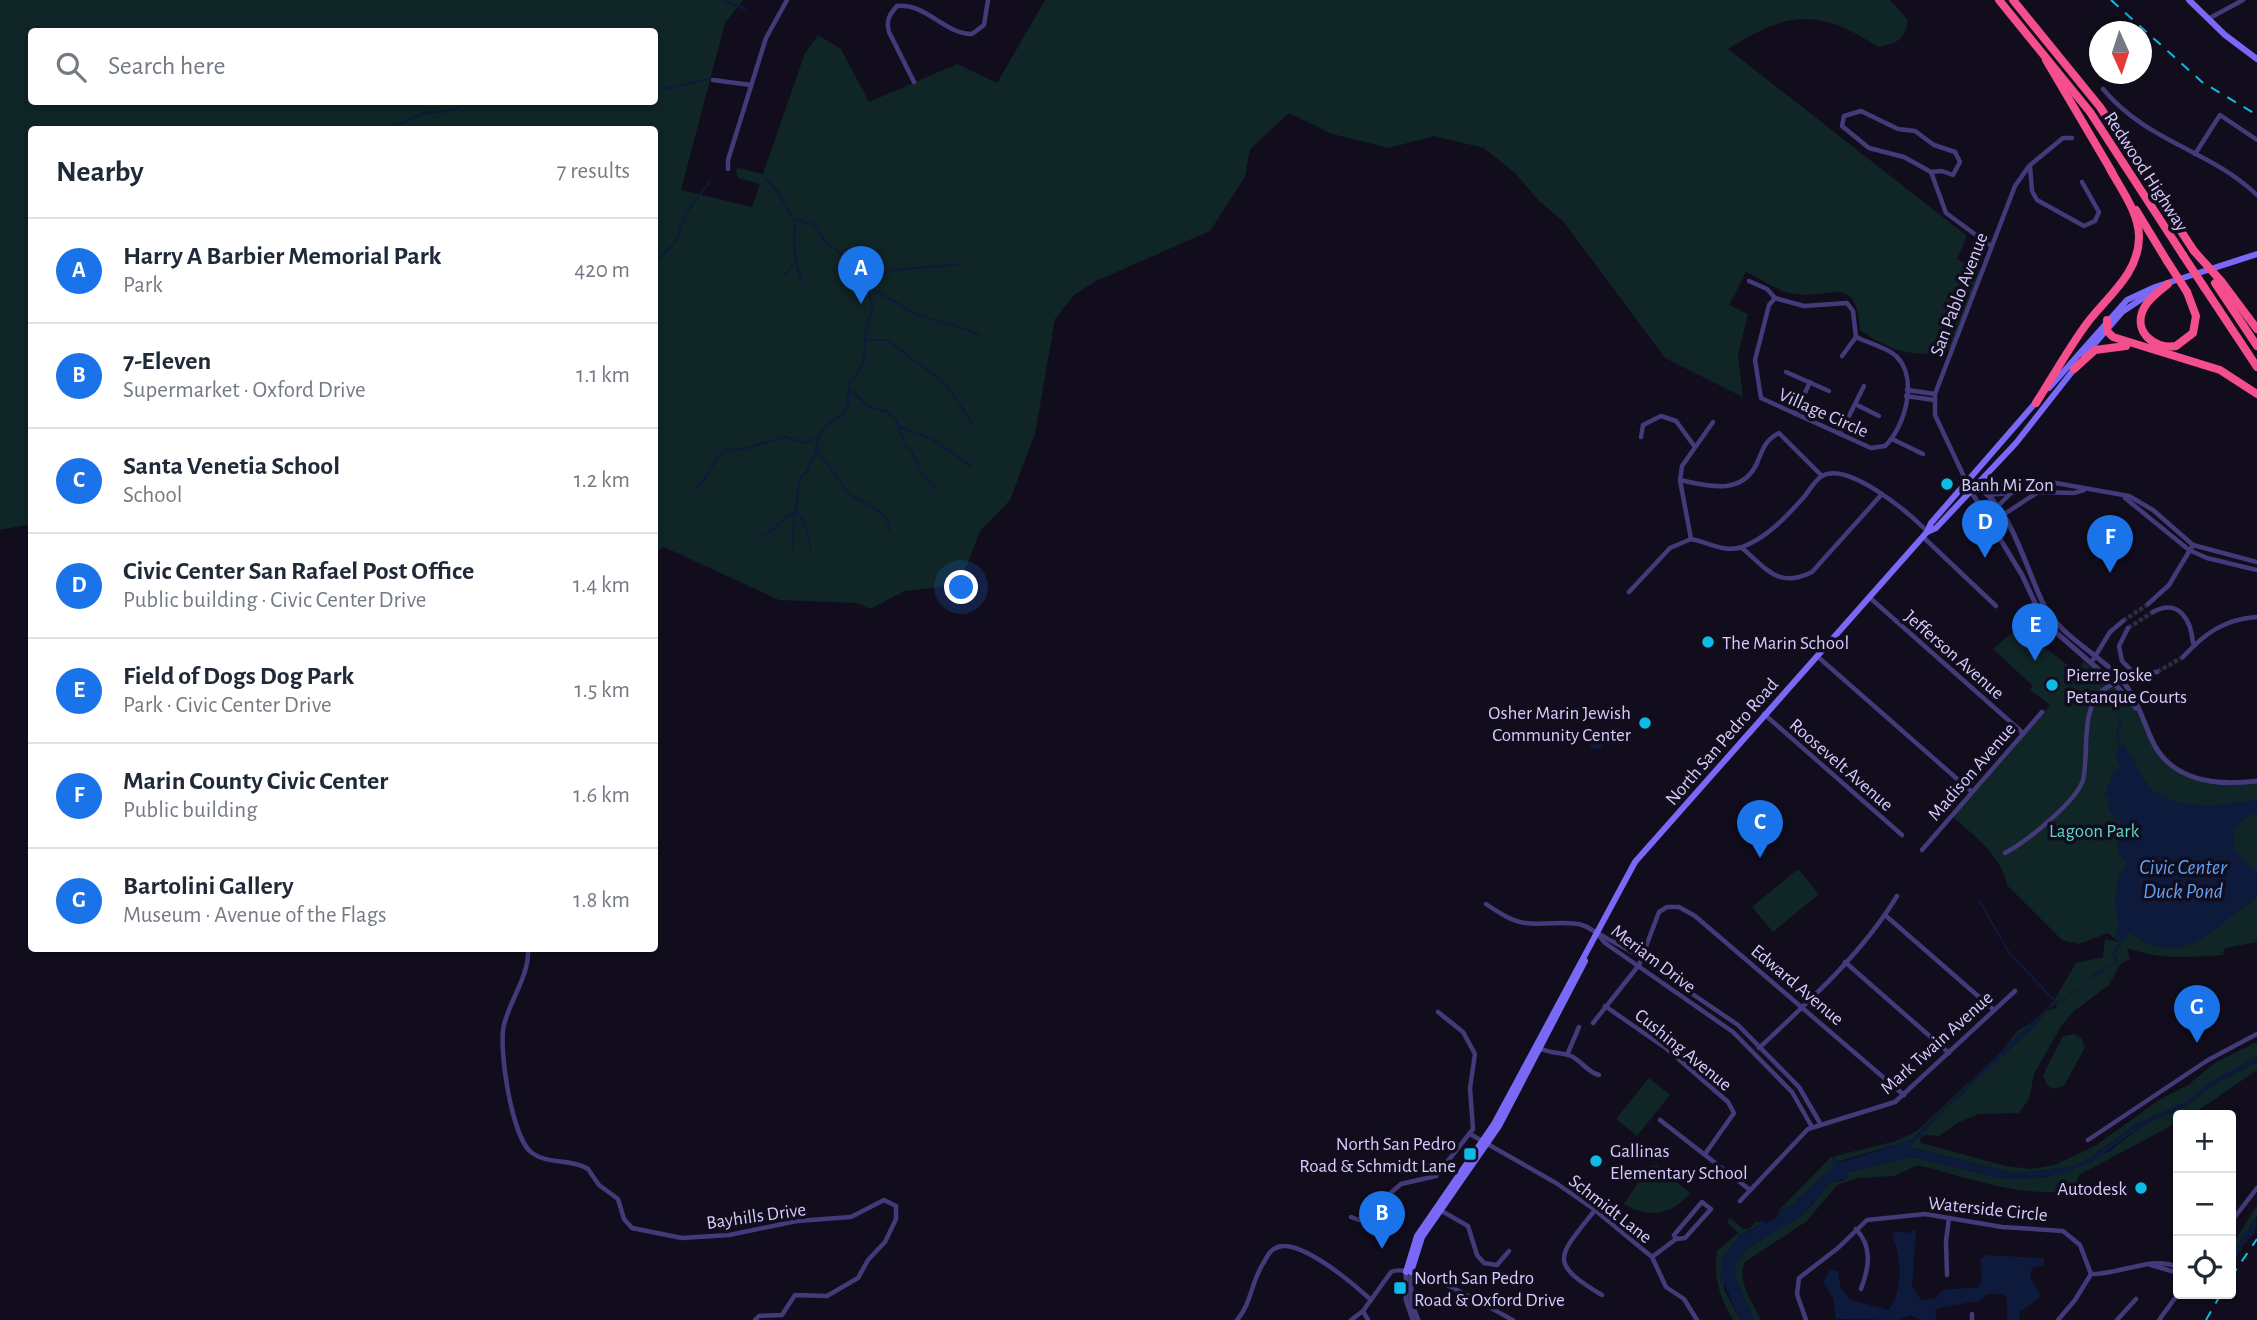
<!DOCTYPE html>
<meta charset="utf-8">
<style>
:root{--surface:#fff;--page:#f6f6f7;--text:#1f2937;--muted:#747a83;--line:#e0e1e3;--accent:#1a73e8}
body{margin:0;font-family:"Alegreya Sans",sans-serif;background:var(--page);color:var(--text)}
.controls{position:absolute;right:21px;bottom:21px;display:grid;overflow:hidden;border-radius:7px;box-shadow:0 4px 10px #0003}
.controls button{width:63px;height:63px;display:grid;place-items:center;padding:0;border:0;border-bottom:2px solid var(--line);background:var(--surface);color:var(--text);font:35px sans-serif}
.compass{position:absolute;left:2089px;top:21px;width:63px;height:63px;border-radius:50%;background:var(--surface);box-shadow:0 4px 10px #0003;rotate:177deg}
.you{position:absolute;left:962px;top:588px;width:24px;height:24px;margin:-18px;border:5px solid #fff;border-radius:50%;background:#1a73e8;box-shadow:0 0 0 10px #1a73e833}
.badge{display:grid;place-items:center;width:46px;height:46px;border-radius:50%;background:var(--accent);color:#fff;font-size:23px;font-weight:700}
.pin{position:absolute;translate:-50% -58px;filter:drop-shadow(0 2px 4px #0008)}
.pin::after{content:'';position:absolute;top:37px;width:24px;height:21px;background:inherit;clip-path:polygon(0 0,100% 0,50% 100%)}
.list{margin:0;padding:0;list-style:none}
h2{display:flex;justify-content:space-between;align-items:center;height:91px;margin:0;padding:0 28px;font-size:30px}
h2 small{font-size:23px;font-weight:400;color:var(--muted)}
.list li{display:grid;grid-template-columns:46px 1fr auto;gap:21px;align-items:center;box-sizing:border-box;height:105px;padding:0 28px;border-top:2px solid var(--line)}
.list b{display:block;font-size:26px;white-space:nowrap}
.list p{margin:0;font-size:23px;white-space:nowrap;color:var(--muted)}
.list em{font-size:23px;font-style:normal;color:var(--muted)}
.icon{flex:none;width:38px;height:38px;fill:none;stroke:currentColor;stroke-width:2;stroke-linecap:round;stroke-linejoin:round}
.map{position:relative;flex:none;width:2257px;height:1320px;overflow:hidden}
.search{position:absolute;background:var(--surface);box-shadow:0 4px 10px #0003;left:28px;top:28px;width:630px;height:77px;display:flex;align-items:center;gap:18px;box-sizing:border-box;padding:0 24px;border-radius:7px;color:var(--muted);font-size:26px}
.panel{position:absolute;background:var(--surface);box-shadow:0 4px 10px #0003;left:28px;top:126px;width:630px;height:826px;border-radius:7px}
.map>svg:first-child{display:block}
</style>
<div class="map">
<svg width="2257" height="1320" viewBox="0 0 2257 1320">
<rect width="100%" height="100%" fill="#110d1d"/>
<g fill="#102526" fill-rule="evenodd">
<path d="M0 0H743L725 23 681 190 752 207 760 184 738 178 736 171 737 168 763 174 805 53 818 35 841 49 869 102 957 64 997 83 1045 0H1890L1908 20C1905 40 1896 44 1878 47 1817 7 1787 12 1728 49L1967 236 1957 259 1981 272 1952 349C1916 360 1890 351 1860 330 1856 270 1830 302 1790 293 1775 290 1760 278 1746 272L1729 305 1748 314 1738 355 1743 397 1665 358 1563 221 1539 201 1515 173 1484 148 1434 136 1389 148 1332 134 1289 113 1250 149 1245 177 1210 231 1096 281 1074 295 1055 319 1035 434 1010 500 980 531 963 575 941 587 905 591 870 609 857 603 779 600 664 547 655 552 654 130H32L31 524 0 530ZM32 32H654V102H32Z"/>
<path d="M2018 627 2078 673 2083 661 2116 686 2141 713 2154 744 2169 763 2202 779 2257 781V942L2225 948 2223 955C2189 957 2160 960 2127 948L2130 959 2120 964 2109 985 2074 1011 2062 1025 2034 1074 2029 1099 2019 1113 1979 1114 1959 1122 1939 1136 1925 1135 1920 1138 1921 1143 2006 1166 2031 1169 2054 1165 2095 1146 2159 1100 2188 1085 2216 1062 2257 1042V1057L2216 1079 2186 1102 2137 1124 2088 1159 2070 1167 2015 1174 1910 1147 1946 1107 2035 1026 2045 1012 2056 1008 2058 1002 2044 1010 2053 1002 2076 963 2103 957 2105 939 2119 942 2108 933 2079 944 2062 940 2007 885C2003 857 1973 835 1953 817L2050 705 2030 690 2033 686 1993 649Z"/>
<path d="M1798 869 1819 894 1773 932 1752 907Z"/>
<path d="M2034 1021 1911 1140 1837 1162 1835 1156 1896 1141 1917 1131 2001 1052 2017 1031Z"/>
<path d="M2074 1034 2081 1038 2085 1047 2064 1086 2054 1089 2047 1085 2043 1075 2063 1036Z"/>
<path d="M2257 1062V1070L2193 1114 2178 1115V1121L2169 1127 2079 1175 2075 1188 2070 1190C2023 1199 1963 1176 1918 1165L1894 1176 1859 1178 1837 1185 1807 1221 1745 1262C1736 1281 1753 1303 1761 1320H1754C1748 1303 1734 1287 1735 1269 1737 1242 1792 1226 1810 1207 1818 1198 1822 1189 1831 1182L1843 1181 1848 1172 1911 1157 2005 1179 2047 1177 2110 1151 2142 1126 2186 1106 2216 1083Z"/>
<path d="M1649 1078 1670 1095 1637 1136 1616 1119Z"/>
<path d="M1832 1156 1835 1165 1792 1206 1779 1210Z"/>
<path d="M1657 1165 1690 1193C1672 1215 1649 1219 1624 1204L1648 1167Z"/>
<path d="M2257 1205V1215L2231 1261V1247Z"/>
<path d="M1730 1218 1743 1229H1749L1757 1221 1761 1224 1741 1235 1722 1261 1724 1289 1740 1320H1733C1720 1298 1713 1277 1717 1251L1738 1233 1727 1222Z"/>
</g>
<g fill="#0d1a3b">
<circle cx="1597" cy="741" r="8"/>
<path d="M2124 744 2149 787 2161 796 2179 803 2206 806 2257 800V813C2224 823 2228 858 2257 870V898C2231 914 2197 953 2164 948 2151 946 2139 939 2128 933L2122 941 2115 937C2123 922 2112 906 2116 890 2117 884 2119 881 2119 874L2125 868 2126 862 2118 852 2117 827 2123 822C2113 817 2105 811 2109 799L2104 796 2114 770 2121 768 2116 757 2117 748Z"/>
<path d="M2111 952 2118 958 2117 963 2085 981 2080 990 2045 1012 2035 1026 1970 1086 1960 1097 1962 1101 1958 1099 1946 1107 1910 1147 2015 1174 2070 1167 2088 1159 2137 1124 2186 1102 2216 1079 2257 1057V1062L2216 1083 2186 1106 2142 1126 2092 1162 2060 1174 2029 1179H2005L1911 1157 1848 1172V1179L1831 1182 1801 1216 1744 1251 1735 1265 1736 1277 1754 1320H1740L1723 1281H1720L1723 1256 1741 1233 1744 1234 1760 1225V1220L1766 1223 1777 1217 1779 1210 1793 1206 1797 1198 1803 1196 1834 1165 1833 1157 1835 1156 1839 1163 1911 1140 2017 1036C2031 1027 2039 1011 2055 1005L2054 1000 2061 1001 2079 989 2092 974 2116 963Z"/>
<path d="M2257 1215 2255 1232 2243 1246 2231 1268 2236 1248Z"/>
<path d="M1914 1229 1916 1231 1912 1286 1921 1300 1936 1298 1942 1290 1979 1287 1982 1278 1980 1259 1986 1255 2044 1258V1265L2032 1268 2030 1276 2041 1296 2020 1312 2019 1320H2007V1298L2003 1294H1987L1979 1301 1938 1308 1935 1311 1937 1320H1921L1910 1315 1897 1320 1836 1319 1833 1298 1823 1283 1830 1270 1838 1271 1841 1289 1851 1300 1889 1310C1903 1288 1902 1258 1892 1235L1895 1231 1908 1233Z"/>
</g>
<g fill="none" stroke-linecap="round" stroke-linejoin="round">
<g stroke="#0d1a3b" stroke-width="2">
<path d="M723 0 745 9"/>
<path d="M654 88H671L711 78"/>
<path d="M385 130 425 113 454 110 468 102"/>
<path d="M795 223C793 242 795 264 802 282"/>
<path d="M654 264 676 241 685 215 710 181"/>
<path d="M785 275 793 265"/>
<path d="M864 282 893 270 962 264"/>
<path d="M870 289C885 294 894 302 908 310 930 322 956 323 980 335"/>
<path d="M868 340H887L946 384 973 424"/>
<path d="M850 390 871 408 886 411 896 420 905 445 912 452 920 470 935 489"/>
<path d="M900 427 932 439 971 466"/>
<path d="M818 454C831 465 837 481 849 493 863 506 889 508 890 532"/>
<path d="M696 489C709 477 712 462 724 450L743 449 785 437 804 443 818 437"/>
<path d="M796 512 804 521 811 549"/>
<path d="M760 537C776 532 781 517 795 513L800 478 806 473 816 453 819 435 830 422 841 416 848 404 849 382C877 357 856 340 873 310L868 286 851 270 844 255 825 242 815 225 793 219 779 193 766 179"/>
<path d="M793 550 794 514"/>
<path d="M2118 716 2121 720 2117 735 2120 746"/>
<path d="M1979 900 2010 954 2056 1002"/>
<path d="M2115 952 2121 941"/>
</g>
<g stroke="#2f2a3e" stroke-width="4.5" stroke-dasharray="4.5 2" stroke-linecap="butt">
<path d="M2123 621 2148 604"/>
<path d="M2128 628 2153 612"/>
<path d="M2157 672 2183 657"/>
</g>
<g stroke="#433a79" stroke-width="4.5">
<path d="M2208 19 2243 0"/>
<path d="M713 80 751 85"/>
<path d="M914 82 889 32C886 21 889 15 897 6 925 2 944 34 972 34L984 25 988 0"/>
<path d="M2103 89C2148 143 2209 149 2257 195"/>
<path d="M1861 111 1898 129 1915 131 1934 145 1955 152 1960 162 1953 175 1942 171 1931 172 1904 157 1869 148 1842 126 1844 116Z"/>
<path d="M2195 154 2220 115 2257 140"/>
<path d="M2030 167 2032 191 2037 200 2084 226 2095 221 2099 212 2082 182"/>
<path d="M728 169V160L766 38 787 0"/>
<path d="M1931 172 1946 213 1991 246"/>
<path d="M1749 281 1767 289 1775 298"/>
<path d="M1775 298 1804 306 1847 303 1853 311 1856 337C1868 343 1887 347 1896 356 1919 378 1905 427 1885 446L1871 448 1761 398 1755 360 1769 305Z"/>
<path d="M1842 356 1856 337"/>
<path d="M1786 372 1829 391"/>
<path d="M1907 390 1935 394"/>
<path d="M1906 396 1934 400"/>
<path d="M1855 404 1879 416"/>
<path d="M1795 414 1810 382"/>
<path d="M1840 434 1864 386"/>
<path d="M1641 437 1643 425 1661 416 1676 421 1695 447"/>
<path d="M1892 439 1923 454"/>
<path d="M1680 480C1708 486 1742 496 1757 463 1763 449 1765 440 1779 433L1822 476"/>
<path d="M1967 483 1935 415V394L2015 186 2029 166 2063 138H2072"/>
<path d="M1987 495 2011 493 2050 482 2129 496 2153 510 2193 545 2257 562"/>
<path d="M2125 498 2189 550 2207 558 2257 570"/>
<path d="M1979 506 2003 515 2038 492 2074 493 2084 490"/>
<path d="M1992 524 1997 507 2010 494"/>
<path d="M1923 537 1996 606"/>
<path d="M1691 539 1680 480 1682 466 1713 422"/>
<path d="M1742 548C1767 569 1778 589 1812 572L1882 494"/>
<path d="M1629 592 1670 548 1691 539C1708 542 1724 553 1742 547 1767 538 1787 516 1804 497 1809 491 1815 480 1822 476 1848 461 1909 513 1927 531"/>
<path d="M1869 597 2023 733"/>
<path d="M2148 604 2169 585 2193 545"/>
<path d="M2153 612C2179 598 2191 620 2193 643"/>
<path d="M2128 628 2119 646 2122 661 2134 673 2157 672"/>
<path d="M1817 656 1972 792"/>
<path d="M2183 657C2204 634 2224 619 2257 617"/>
<path d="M2091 663 2110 632 2123 621"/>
<path d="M1764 714 1902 835"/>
<path d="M1922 850 2042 712"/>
<path d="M2005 853C2025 843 2077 801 2083 780 2089 754 2081 717 2098 695 2108 683 2122 682 2134 673"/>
<path d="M1486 904C1498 912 1511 921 1525 923 1558 927 1583 912 1605 943L1733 1032 1792 1092 1812 1127"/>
<path d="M1885 915 1994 1010"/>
<path d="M1599 934 1654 964 1666 976 1738 1025 1799 1087 1820 1123"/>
<path d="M528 948C530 975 510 999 504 1025 498 1048 512 1139 532 1153 549 1165 570 1158 588 1169L599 1185 618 1199 624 1219 632 1228 682 1238 729 1235 797 1221 851 1217 884 1200 896 1206V1219L885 1242 868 1260 858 1278 827 1296 795 1295 782 1315 759 1316 755 1320"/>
<path d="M1845 962 1949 1053"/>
<path d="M1605 1006 1667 1049 1728 1102 1734 1113 1705 1154"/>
<path d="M1593 1023 1639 965 1659 912 1667 907H1679L1695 916 1904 1095"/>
<path d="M1539 1048C1551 1054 1561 1052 1571 1056 1582 1061 1587 1072 1599 1075"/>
<path d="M1759 1048C1808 1002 1862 954 1897 896"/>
<path d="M1567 1055 1579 1027"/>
<path d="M1660 1120 1750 1190"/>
<path d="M1470 1134 1556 1183 1595 1210 1652 1257 1666 1287 1684 1299 1697 1320"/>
<path d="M2088 1140 2208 1060 2257 1034"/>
<path d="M1740 1201 1808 1129 1895 1102 2015 991"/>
<path d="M1440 1210 1468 1226 1477 1255 1484 1263 1497 1265 1509 1251"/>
<path d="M1595 1210C1558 1257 1547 1262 1602 1295"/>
<path d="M1351 1217 1359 1220 1401 1184 1436 1176 1473 1129 1470 1088 1475 1054 1463 1032 1438 1012"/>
<path d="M2231 1222 2257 1188"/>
<path d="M1856 1229C1873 1247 1869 1268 1861 1289"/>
<path d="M1652 1257 1676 1239 1685 1238 1711 1209 1702 1202 1674 1235 1676 1239"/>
<path d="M2151 1265 2178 1273"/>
<path d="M2091 1274C2120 1275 2151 1255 2178 1267"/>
<path d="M1947 1275 1946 1241 1949 1218"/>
<path d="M1363 1311 1368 1320"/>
<path d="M1972 1314V1320"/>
<path d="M1237 1320C1252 1303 1251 1281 1264 1262 1266 1258 1270 1251 1274 1249 1295 1233 1356 1286 1371 1300"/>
<path d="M1351 1320 1363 1311 1391 1272C1414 1261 1489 1308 1513 1320"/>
<path d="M1806 1320 1797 1294 1799 1278 1838 1248 1867 1220 1925 1214 2002 1227 2063 1231 2080 1245 2091 1274"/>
<path d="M2058 1320 2075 1300 2091 1274"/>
<path d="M2117 1320 2136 1299"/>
<path d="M2159 1320 2178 1294"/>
</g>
<g stroke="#433a79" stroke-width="5">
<path d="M1968 483C2010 496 2026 572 2045 607 2062 637 2096 652 2119 677 2135 694 2142 717 2151 738 2169 781 2216 786 2257 781"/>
<path d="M1969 488 2022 575 2044 622 2114 683 2136 708"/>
<path d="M1406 1272V1300L1413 1320"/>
<path d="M1411 1272V1300L1418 1320"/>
</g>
<g stroke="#7a68f6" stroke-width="6">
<path d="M2189 0 2225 35 2257 59"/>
<path d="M2084 356 2122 312 2152 292"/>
<path d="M2049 388 2127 300 2155 287 2257 254"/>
<path d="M1927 532 1936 528 2016 443 2075 368"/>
<path d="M1406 1272 1417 1236 1494 1124 1635 862 1927 532 1931 523 2037 401"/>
<path d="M1411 1272 1422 1237 1499 1126 1585 961"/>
</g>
<g stroke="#f44e8d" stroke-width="8">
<path d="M1999 0 2090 112 2183 255"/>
<path d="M2013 0 2100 107 2194 251"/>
<path d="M2046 60 2112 172"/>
<path d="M2136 210 2167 261"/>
<path d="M2221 281 2257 329"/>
<path d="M2215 283 2257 346"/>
<path d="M2168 284C2160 291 2149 298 2144 308 2132 331 2154 350 2176 346L2193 333 2196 316 2187 292"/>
<path d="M2204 287 2257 367"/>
<path d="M2107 320V331L2113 337 2220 370 2257 394"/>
<path d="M2074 369 2095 350 2126 346"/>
<path d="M2036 403C2052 378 2067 351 2085 326 2105 298 2139 275 2139 237 2139 213 2121 189 2110 169"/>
</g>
<g stroke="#0ebae6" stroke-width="2" stroke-dasharray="10 9" stroke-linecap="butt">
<path d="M2111 0 2202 82 2257 115"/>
<path d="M2231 1277 2257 1239"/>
<path d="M2206 1320 2221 1294"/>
</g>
<g stroke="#f44e8d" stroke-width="8">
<path d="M2194 251 2221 281"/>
<path d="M2183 255 2204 287"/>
<path d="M2167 261 2187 292"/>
</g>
</g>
<g fill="#0ebae6" stroke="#110d1d" stroke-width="2.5">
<circle cx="1947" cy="484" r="7"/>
<circle cx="1708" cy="642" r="7"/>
<circle cx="2052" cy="685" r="7"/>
<circle cx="1645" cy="723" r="7"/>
<rect x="1463" y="1147" width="14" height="14" rx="3.5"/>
<circle cx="1596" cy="1161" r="7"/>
<circle cx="2141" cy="1188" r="7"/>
<rect x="1393" y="1281" width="14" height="14" rx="3.5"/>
</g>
<g text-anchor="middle" stroke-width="7" stroke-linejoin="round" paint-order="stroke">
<g font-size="19" fill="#d6cbfc" stroke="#110d1d">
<text transform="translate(2147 171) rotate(57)" y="7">Redwood Highway</text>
<text transform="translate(1958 294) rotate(-69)" y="7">San Pablo Avenue</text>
<text transform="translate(1824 412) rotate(24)" y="7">Village Circle</text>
<text transform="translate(1955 654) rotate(41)" y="7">Jefferson Avenue</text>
<text transform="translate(1721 741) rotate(-49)" y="7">North San Pedro Road</text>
<text transform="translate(1842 764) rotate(41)" y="7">Roosevelt Avenue</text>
<text transform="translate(1971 771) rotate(-49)" y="7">Madison Avenue</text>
<text transform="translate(1654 958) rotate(37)" y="7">Meriam Drive</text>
<text transform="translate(1798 984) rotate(40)" y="7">Edward Avenue</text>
<text transform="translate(1936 1042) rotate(-42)" y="7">Mark Twain Avenue</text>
<text transform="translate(1684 1049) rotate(39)" y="7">Cushing Avenue</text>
<text transform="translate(1611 1208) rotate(38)" y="7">Schmidt Lane</text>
<text transform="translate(1988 1208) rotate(6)" y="7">Waterside Circle</text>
<text transform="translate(756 1215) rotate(-8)" y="7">Bayhills Drive</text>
</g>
<g font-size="19" fill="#d6cbfc" stroke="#110d1d" text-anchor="start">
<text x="1961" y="491">Banh Mi Zon</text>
<text x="1722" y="649">The Marin School</text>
<text x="2066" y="681">Pierre Joske<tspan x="2066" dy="22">Petanque Courts</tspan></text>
<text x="1631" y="719" text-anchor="end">Osher Marin Jewish<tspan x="1631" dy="22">Community Center</tspan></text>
<text x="1456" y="1150" text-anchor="end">North San Pedro<tspan x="1456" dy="22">Road &amp; Schmidt Lane</tspan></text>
<text x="1610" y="1157">Gallinas<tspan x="1610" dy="22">Elementary School</tspan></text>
<text x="2127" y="1195" text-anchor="end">Autodesk</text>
<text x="1414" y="1284">North San Pedro<tspan x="1414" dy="22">Road &amp; Oxford Drive</tspan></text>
</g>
<g font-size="19" fill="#5dd6c5" stroke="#110d1d">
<text x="2094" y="837">Lagoon Park</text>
</g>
<g font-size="21" font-style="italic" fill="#60a1f6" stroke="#110d1d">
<text x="2183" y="874">Civic Center<tspan x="2183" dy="24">Duck Pond</tspan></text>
</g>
</g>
</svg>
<div class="controls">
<button>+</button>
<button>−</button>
<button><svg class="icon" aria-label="locate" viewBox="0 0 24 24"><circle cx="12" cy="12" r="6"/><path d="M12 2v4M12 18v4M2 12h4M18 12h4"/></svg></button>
</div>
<svg class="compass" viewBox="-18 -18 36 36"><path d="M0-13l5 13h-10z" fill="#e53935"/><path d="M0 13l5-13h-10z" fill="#747a83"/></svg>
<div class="you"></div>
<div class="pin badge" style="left:861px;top:304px">A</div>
<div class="pin badge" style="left:1382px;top:1249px">B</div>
<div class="pin badge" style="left:1760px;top:858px">C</div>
<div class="pin badge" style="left:1985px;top:558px">D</div>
<div class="pin badge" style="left:2035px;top:661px">E</div>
<div class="pin badge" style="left:2110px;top:573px">F</div>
<div class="pin badge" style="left:2197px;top:1043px">G</div>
<div class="search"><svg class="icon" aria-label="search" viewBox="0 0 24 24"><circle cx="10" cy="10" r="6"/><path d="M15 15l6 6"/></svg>Search here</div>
<section class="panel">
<h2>Nearby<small>7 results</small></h2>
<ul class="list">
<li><span class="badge">A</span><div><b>Harry A Barbier Memorial Park</b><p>Park</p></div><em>420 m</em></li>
<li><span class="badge">B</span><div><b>7-Eleven</b><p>Supermarket · Oxford Drive</p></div><em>1.1 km</em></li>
<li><span class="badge">C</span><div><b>Santa Venetia School</b><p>School</p></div><em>1.2 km</em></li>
<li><span class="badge">D</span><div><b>Civic Center San Rafael Post Office</b><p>Public building · Civic Center Drive</p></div><em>1.4 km</em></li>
<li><span class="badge">E</span><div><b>Field of Dogs Dog Park</b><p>Park · Civic Center Drive</p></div><em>1.5 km</em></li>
<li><span class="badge">F</span><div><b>Marin County Civic Center</b><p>Public building</p></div><em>1.6 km</em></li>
<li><span class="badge">G</span><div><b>Bartolini Gallery</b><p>Museum · Avenue of the Flags</p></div><em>1.8 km</em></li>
</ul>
</section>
</div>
